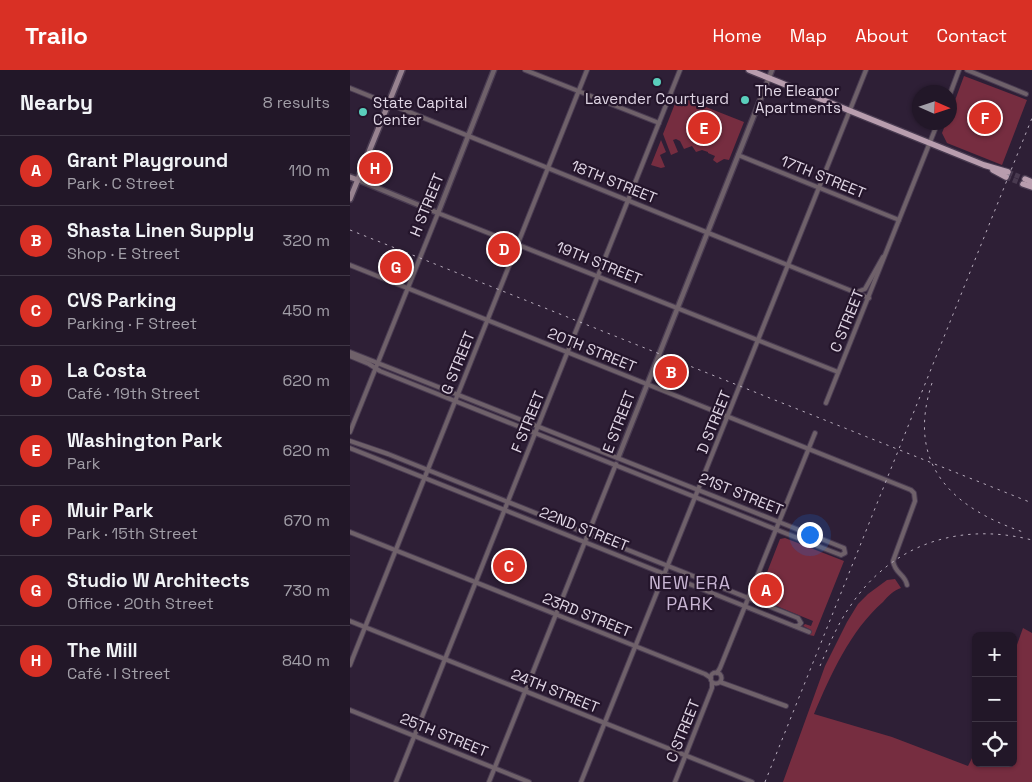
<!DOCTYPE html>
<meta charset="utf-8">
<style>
:root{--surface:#221728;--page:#2e2434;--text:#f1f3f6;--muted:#a29fa8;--line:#3f3645;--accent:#d93025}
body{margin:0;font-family:"Space Grotesk",sans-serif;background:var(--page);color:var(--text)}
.controls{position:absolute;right:15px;bottom:15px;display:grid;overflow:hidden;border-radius:8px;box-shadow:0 1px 4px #0004}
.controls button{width:45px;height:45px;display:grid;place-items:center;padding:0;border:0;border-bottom:1px solid var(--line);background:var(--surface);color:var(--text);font:25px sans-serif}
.compass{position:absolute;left:562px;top:15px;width:45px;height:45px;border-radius:50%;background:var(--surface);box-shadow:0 1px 4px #0004;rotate:93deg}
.you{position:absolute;left:459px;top:464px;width:18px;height:18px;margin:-12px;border:4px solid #fff;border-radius:50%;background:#1a73e8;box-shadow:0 0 0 8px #1a73e833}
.badge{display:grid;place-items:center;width:32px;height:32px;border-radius:50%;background:var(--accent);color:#fff;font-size:16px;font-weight:700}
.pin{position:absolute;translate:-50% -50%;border:2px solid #fff;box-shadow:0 1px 5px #0006}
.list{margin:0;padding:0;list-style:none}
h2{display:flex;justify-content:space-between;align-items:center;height:65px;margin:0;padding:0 20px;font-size:21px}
h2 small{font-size:16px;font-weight:400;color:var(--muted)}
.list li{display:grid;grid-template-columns:32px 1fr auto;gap:15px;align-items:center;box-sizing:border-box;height:70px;padding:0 20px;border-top:1px solid var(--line)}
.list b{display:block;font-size:19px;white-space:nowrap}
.list p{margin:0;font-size:16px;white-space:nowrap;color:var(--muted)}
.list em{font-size:16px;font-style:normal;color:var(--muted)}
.icon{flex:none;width:28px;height:28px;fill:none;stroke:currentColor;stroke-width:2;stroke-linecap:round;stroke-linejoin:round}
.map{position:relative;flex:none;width:682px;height:712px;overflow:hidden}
header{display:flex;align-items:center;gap:30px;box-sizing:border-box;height:70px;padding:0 25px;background:var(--accent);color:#fff}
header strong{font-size:24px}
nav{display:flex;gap:28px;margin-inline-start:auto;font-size:18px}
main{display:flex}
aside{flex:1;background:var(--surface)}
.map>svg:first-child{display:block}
</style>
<header>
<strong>Trailo</strong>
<nav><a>Home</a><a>Map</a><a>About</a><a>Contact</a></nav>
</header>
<main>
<aside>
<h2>Nearby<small>8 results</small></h2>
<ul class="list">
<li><span class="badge">A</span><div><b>Grant Playground</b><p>Park · C Street</p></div><em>110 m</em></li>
<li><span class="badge">B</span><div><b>Shasta Linen Supply</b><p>Shop · E Street</p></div><em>320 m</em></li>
<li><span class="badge">C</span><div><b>CVS Parking</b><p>Parking · F Street</p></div><em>450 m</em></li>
<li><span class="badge">D</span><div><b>La Costa</b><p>Café · 19th Street</p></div><em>620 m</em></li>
<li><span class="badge">E</span><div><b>Washington Park</b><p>Park</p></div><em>620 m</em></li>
<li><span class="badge">F</span><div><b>Muir Park</b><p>Park · 15th Street</p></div><em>670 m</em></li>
<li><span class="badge">G</span><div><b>Studio W Architects</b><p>Office · 20th Street</p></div><em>730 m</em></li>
<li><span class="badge">H</span><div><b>The Mill</b><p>Café · I Street</p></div><em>840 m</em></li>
</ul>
</aside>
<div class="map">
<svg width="682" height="712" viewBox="0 0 682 712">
<rect width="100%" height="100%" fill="#2e1f36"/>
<g fill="#762d40">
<path d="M614 6 677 30 652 95 597 73 592 63 596 53 600 52V44Z"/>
<path d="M328 26 394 52 379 90 374 89 367 93 363 90 365 86 358 83V82L352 80 346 82 342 76 334 79 330 71 326 69 323 70 328 82 321 85 313 64Z"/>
<path d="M311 70 316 82 310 85 315 97 311 98 301 95Z"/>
<path d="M435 468 494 491 464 566 459 565 461 560 453 556 455 554 461 556 463 551 407 528 430 469Z"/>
<path d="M545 509 551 518C544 520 538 526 533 532 500 561 481 604 464 644L542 667 618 696 626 680V693H663V586L673 558 682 563V712H433L475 596 497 552 508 534 518 524 537 510Z"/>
</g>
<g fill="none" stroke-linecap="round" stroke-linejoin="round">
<g stroke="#493a50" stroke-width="5" stroke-dasharray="5 2.5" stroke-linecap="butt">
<path d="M658 102 675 109"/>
<path d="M656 107 673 114"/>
</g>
<defs>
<g id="minor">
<path d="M175 0 309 53"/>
<path d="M617 0 676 24"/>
<path d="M0 18 519 228"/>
<path d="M600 24 609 0"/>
<path d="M388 85 549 150"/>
<path d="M0 195 561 420 564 423 565 431 543 491C545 504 555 504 557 515"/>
<path d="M507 222 515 219 533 187"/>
<path d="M0 282 429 452 494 478 495 483 491 485 465 475 30 301 19 294 0 286"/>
<path d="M476 333 588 52"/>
<path d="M0 362 88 143 488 302"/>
<path d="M0 371 38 384 448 548 451 553 448 556H445"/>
<path d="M0 378 459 562"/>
<path d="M0 462 355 604 361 608"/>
<path d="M0 551 402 712"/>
<path d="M0 595 237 0"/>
<circle cx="366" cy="608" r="5.5"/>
<path d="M367 603 370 598 465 363"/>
<path d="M370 612 436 636"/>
<path d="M0 640 179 712"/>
<path d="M46 712 330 0"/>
<path d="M139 712 266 394"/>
<path d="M231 712 516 0"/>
<path d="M325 712 362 618V612"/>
</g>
<g id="tertiary">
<path d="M8 110 88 143 144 0"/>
<path d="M268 388 422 0"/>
</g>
<g id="secondary">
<path d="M0 107 8 110"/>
<path d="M0 129 52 0"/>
</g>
<g id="primary">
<path d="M399 0 634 95 658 102"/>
<path d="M643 100 656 107"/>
<path d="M675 109 682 112"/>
<path d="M673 114 682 117"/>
</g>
</defs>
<use href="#minor" stroke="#4a3c52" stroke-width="6"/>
<use href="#tertiary" stroke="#4a3c52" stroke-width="7"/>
<use href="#secondary" stroke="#4a3c52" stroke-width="8"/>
<use href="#primary" stroke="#4a3c52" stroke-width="8"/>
<use href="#minor" stroke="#6f616a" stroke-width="4"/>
<use href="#tertiary" stroke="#6f616a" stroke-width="4.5"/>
<use href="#secondary" stroke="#988390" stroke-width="5"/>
<use href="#primary" stroke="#b89dae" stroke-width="5.5"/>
<g stroke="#b7acbc" stroke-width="1" stroke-dasharray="2.5 5" stroke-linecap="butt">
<path d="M0 160 682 433"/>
<path d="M582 313C556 393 600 437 673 462"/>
<path d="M470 596C479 575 488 553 501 535 543 473 611 452 682 470"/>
<path d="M415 712 682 48"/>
</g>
</g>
<g fill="#5acebc" stroke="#24152b" stroke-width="2">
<circle cx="307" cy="12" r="5"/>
<circle cx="395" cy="30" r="5"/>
<circle cx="13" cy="42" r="5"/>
</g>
<g text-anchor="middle" stroke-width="4.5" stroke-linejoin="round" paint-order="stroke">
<g font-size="15" fill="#e0d6e5" stroke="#24152b" text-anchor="start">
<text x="405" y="26">The Eleanor<tspan x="405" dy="17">Apartments</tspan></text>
<text x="307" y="34" text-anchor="middle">Lavender Courtyard</text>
<text x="23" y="38">State Capital<tspan x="23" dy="17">Center</tspan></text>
</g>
<g font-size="15" fill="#e0d6e5" stroke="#24152b">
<text transform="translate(473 107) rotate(22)" y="5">17TH STREET</text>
<text transform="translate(264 112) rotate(22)" y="5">18TH STREET</text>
<text transform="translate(77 135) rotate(-68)" y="5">H STREET</text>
<text transform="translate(249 193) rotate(22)" y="5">19TH STREET</text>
<text transform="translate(497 251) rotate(-68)" y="5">C STREET</text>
<text transform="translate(242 280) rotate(22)" y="5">20TH STREET</text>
<text transform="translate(108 293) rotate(-68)" y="5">G STREET</text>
<text transform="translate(178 352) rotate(-68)" y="5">F STREET</text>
<text transform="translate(269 352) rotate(-69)" y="5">E STREET</text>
<text transform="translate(364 352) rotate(-68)" y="5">D STREET</text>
<text transform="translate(391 424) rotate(22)" y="5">21ST STREET</text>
<text transform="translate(234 459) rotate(22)" y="5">22ND STREET</text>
<text transform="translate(237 545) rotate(22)" y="5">23RD STREET</text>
<text transform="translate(205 621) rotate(22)" y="5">24TH STREET</text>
<text transform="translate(333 661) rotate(-68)" y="5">C STREET</text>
<text transform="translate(94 665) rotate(22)" y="5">25TH STREET</text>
</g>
<g font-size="18" letter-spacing="1" fill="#c9b6d4" stroke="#24152b">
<text x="340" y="519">NEW ERA<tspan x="340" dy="21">PARK</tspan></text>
</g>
</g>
</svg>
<div class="controls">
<button>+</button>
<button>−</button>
<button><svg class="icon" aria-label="locate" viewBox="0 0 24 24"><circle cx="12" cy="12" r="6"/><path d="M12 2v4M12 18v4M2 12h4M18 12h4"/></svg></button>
</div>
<svg class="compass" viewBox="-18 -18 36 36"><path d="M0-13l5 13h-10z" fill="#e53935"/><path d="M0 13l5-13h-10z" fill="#a29fa8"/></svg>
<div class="you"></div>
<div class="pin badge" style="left:416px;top:520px">A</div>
<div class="pin badge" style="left:321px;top:302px">B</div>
<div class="pin badge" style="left:159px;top:496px">C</div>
<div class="pin badge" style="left:154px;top:179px">D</div>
<div class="pin badge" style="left:354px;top:58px">E</div>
<div class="pin badge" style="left:635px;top:48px">F</div>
<div class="pin badge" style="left:46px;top:197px">G</div>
<div class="pin badge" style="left:25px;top:98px">H</div>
</div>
</main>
